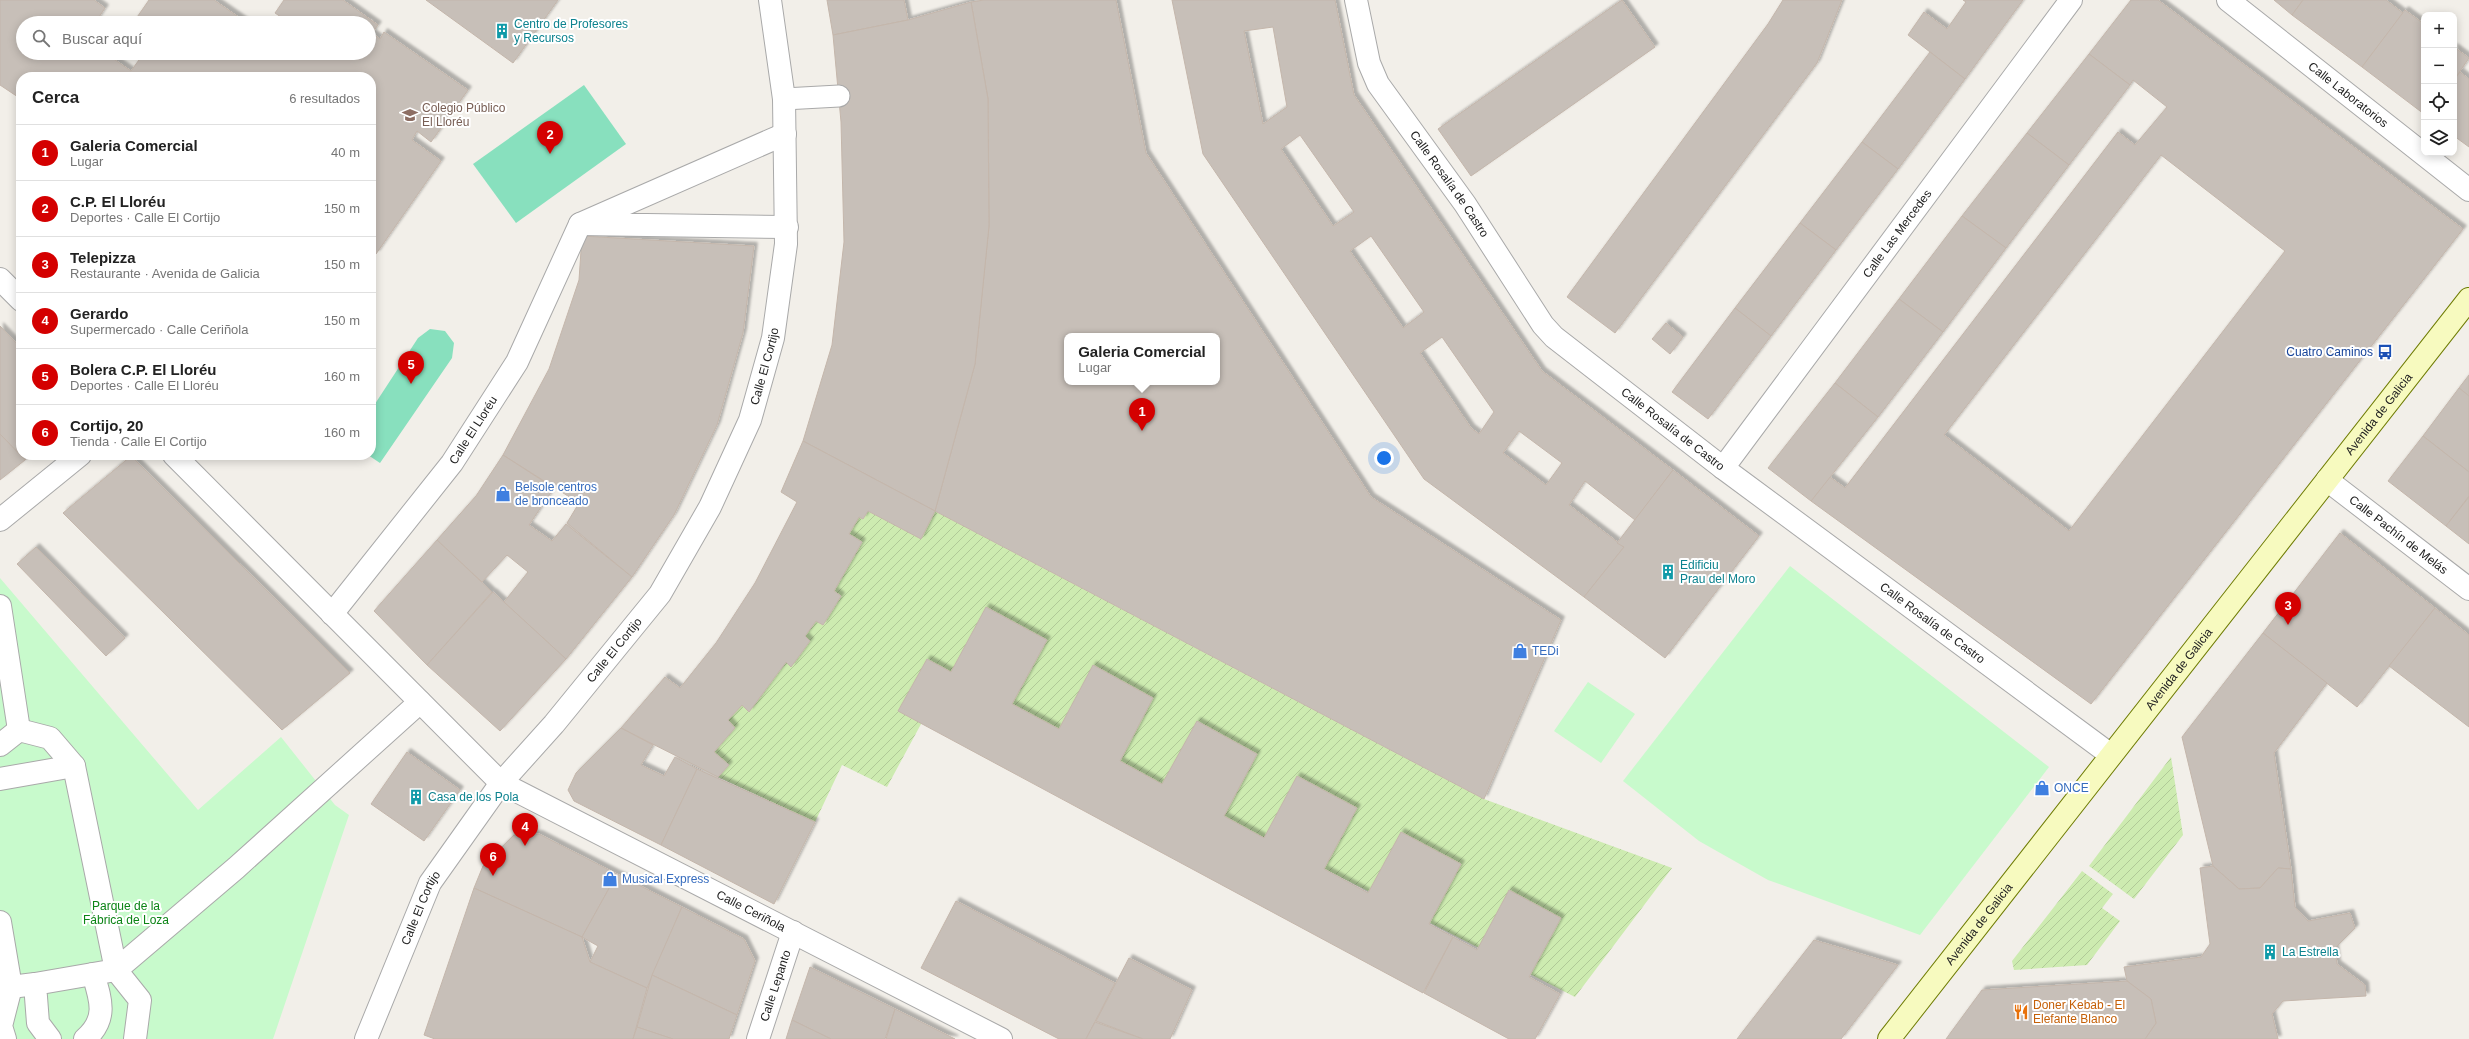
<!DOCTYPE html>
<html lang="es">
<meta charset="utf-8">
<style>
:root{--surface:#fff;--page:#f6f6f6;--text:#222;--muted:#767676;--line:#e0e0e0;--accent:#d40000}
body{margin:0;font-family:Helvetica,sans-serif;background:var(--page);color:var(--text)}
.controls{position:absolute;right:12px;top:12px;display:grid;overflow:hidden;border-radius:8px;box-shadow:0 2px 10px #0003}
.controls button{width:36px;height:36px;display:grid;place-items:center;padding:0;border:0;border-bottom:1px solid var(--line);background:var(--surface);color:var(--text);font:20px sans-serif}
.you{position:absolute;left:1384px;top:458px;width:14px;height:14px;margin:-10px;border:3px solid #fff;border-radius:50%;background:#1a73e8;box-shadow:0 0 0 6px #1a73e833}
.badge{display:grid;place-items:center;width:26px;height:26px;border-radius:50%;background:var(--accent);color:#fff;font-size:13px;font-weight:700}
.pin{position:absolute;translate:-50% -33px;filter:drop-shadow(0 1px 2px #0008)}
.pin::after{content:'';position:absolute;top:21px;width:14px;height:12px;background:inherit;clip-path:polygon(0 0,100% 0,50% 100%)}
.popup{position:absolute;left:1064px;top:333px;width:156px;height:52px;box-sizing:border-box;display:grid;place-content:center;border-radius:8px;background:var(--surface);filter:drop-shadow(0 1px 3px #0005);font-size:13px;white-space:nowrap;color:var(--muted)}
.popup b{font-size:15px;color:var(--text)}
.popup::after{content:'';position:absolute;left:50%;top:100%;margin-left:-8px;border:8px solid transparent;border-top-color:var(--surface)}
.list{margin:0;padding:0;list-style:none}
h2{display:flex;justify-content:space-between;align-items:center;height:52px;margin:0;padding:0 16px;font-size:17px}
h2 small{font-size:13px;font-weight:400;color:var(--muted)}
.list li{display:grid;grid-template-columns:26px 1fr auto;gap:12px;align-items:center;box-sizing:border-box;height:56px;padding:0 16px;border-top:1px solid var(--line)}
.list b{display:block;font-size:15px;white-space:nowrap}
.list p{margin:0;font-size:13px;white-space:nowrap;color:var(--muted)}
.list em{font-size:13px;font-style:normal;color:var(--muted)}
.icon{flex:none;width:22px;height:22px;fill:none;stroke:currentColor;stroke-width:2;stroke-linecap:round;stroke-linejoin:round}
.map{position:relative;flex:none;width:2469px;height:1039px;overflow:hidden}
.search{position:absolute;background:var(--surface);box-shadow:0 2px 10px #0003;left:16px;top:16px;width:360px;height:44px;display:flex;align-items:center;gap:10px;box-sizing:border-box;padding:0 14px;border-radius:22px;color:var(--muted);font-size:15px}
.panel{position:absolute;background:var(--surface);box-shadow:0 2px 10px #0003;left:16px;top:72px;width:360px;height:388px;border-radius:16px}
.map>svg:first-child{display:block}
</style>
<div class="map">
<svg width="2469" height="1039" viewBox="0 0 2469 1039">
<defs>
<pattern id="garden-furrows" width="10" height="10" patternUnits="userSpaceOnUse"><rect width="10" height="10" fill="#cdebb0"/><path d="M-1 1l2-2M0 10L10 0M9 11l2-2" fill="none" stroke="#b0c997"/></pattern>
<filter id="shadow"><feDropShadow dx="3.5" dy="-3.5" stdDeviation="1" flood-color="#0004"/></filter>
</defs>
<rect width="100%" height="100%" fill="#f2efe9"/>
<g fill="#c8facc">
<path d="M1790 566 2049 767 1920 935 1768 880 1699 841 1623 781Z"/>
<path d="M0 578 198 810 281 737 335 805 349 815 273 1039H0Z"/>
<path d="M1588 682 1635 714 1601 763 1554 731Z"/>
</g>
<g fill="url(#garden-furrows)">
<path d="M868 511 921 538 935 511 1484 799 1672 868 1575 997 947 676 887 787 842 765 815 822 718 777 729 765 714 752 728 720 742 705 749 711 786 662 791 666 810 641 805 636 816 621 823 625 841 596 834 591 862 542 849 534 859 517 863 519Z"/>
<path d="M2171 757 2183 835 2134 899 2089 866Z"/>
<path d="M2082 871 2113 894 2102 908 2120 921 2087 965 2014 970 2012 961Z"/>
</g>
<g fill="#88e0be">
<path d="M584 85 626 144 516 223 473 164Z"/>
<path d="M430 329 445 331 454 343 452 358 380 463 368 455H371V410L418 338Z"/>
</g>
<g fill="#c7bfb8" stroke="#c4b6ab" fill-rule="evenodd" filter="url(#shadow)">
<path d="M0 0H94L105 8 95 23H23V53H105L131 71 144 53H369V23H290L275 13 284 0H343L378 25 372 33 380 39 384 32 468 90 431 142 417 131 412 140 441 161 376 254 371 250V77H21V99L0 85Z"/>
<path d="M149 0H214L247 23H133Z"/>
<path d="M426 0H558L513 63Z"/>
<path d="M827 0H904L908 20 833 35Z"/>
<path d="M984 0H1116L1146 153 1371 497 1561 620 1484 799 935 511 975 364 989 226 988 99 971 2ZM1067 336H1217V382H1067Z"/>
<path d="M1172 0H1335L1354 95 1542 371 1673 470 1635 520 1585 481 1569 505 1624 547 1584 597 1424 479 1203 154ZM1273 27 1287 107 1263 124 1244 31ZM1300 135 1354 212 1333 226 1281 149ZM1371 236 1424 312 1403 328 1350 251ZM1442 337 1494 412 1479 434 1471 428 1420 353ZM1519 431 1562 463 1546 485 1503 453Z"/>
<path d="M1622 0 1655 47 1471 176 1438 129Z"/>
<path d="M1783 0H1842L1817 63 1615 333 1567 297 1768 24Z"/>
<path d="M1963 0H2023L1965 79 1908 35 1924 12 1947 29 1966 2Z"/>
<path d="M2131 0H2158L2463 229 2091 704 1811 501 1830 477 1845 488 2118 132 2135 145 2167 107 2133 80 2130 85 2089 54ZM2161 155 2285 251 2069 531 1944 435Z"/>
<path d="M2274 0H2303L2292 15Z"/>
<path d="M2303 0H2386L2403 13 2362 67 2292 15Z"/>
<path d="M971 2 988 99 989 226 975 364 935 511 803 441 832 345 844 242 841 122 833 35 908 20Z"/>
<path d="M2405 10 2424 24V114L2362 67Z"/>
<path d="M2454 47 2469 58 2454 80Z"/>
<path d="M1930 52 1965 79 1898 169 1862 142Z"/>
<path d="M2089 54 2130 85 2069 165 2027 133Z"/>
<path d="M2460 72 2469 79V147L2454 136V80Z"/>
<path d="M2027 133 2069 165 2006 248 1962 216Z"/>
<path d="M1862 142 1898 169 1836 250 1800 223Z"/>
<path d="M1962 216 2006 248 1943 332 1899 299Z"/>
<path d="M1800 223 1836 250 1771 336 1735 308Z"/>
<path d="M582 236 754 246 743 333 717 425 674 515 632 577 567 523 579 503 503 455 549 369 579 280Z"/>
<path d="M1899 299 1943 332 1878 417 1835 383Z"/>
<path d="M1735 308 1771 336 1708 419 1672 392Z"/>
<path d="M1666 323 1683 337 1670 354 1652 339Z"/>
<path d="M0 326 21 348V455H30L25 460 0 434Z"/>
<path d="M2469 375V396L2459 388Z"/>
<path d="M1835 383 1878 417 1811 501 1768 468Z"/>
<path d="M2459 388 2469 396V472L2423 436Z"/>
<path d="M0 434 25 460 0 480Z"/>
<path d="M2423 436 2469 472V496L2446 526 2388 481Z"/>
<path d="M803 441 935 511 921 539 868 511 863 519 859 517 849 534 862 542 834 591 841 596 823 625 816 621 805 636 810 641 791 667 786 662 749 712 742 705 728 720 735 728 714 752 729 765 718 777 621 728 665 677 680 688 716 643 755 583 797 502 781 492Z"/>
<path d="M503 455 554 488 529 525 552 541 566 524 632 577 566 659 504 602 528 572 507 555 482 582 437 540 476 496Z"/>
<path d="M131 456 350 673 282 730 63 513Z"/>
<path d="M1673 470 1759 536 1665 658 1584 597 1624 547 1617 543Z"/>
<path d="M2469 497V544L2446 526Z"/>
<path d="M2340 533 2435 608 2357 707 2263 633Z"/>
<path d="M437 540 492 592 427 665 374 611Z"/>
<path d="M36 547 125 638 106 656 17 564Z"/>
<path d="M493 592 566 659 500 731 427 665Z"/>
<path d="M986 607 1047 640 1012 704 1059 729 1093 665 1153 698 1120 761 1162 784 1197 721 1257 754 1224 816 1264 838 1297 776 1357 808 1324 869 1368 893 1401 832 1461 864 1429 924 1453 937 1423 993 898 711 927 659 951 672Z"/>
<path d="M2435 608 2469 635V727L2389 666Z"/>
<path d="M2263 633 2327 683 2274 753 2291 869 2278 868 2260 888 2239 889 2213 866 2182 737Z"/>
<path d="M621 728 653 745 641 765 664 776 675 757 697 769 661 845 574 801 568 790 576 773Z"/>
<path d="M407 752 460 790 424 841 371 804Z"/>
<path d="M697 769 815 822 774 904 661 845Z"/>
<path d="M539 834 617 874 582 937 474 888 483 866 514 835Z"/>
<path d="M2213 866 2239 889 2260 888 2278 868 2291 869 2295 907 2308 921 2350 913 2355 928 2335 948 2337 964 2365 985 2366 996 2283 1001 2272 1014 2278 1039H2145L2156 1023 2151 999 2127 981 2124 967 2201 957 2210 944 2200 868Z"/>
<path d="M617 874 682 907 647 988 590 962 598 946 582 937Z"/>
<path d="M474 888 582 937 590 962 647 988 633 1039H435L424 1035Z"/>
<path d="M1509 890 1561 918 1529 977 1560 994 1535 1039H1509L1424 993 1453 937 1477 950Z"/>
<path d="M956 901 1115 983 1086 1039H1059L921 968Z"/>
<path d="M682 907 744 939 755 961 737 1015 652 975Z"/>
<path d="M1814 940 1898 965 1841 1039H1737Z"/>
<path d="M1129 958 1192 990 1170 1039H1143L1096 1021Z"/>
<path d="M810 967 895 1009 885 1039H831L792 1020Z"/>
<path d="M652 975 737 1015 729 1039H673L637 1027Z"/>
<path d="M2127 981 2151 999 2156 1023 2145 1039H1946L1982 990Z"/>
<path d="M895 1009 955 1039H886Z"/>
<path d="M792 1020 831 1039H786Z"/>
<path d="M1095 1022 1143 1039H1086Z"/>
<path d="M637 1027 673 1039H633Z"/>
</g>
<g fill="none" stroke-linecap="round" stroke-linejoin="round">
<defs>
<path id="lane" d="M784 99 839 96"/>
<g id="street">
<path id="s1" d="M1356 0 1369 63 1378 84 1465 204 1543 325 1554 337 1723 468 2111 755"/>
<path id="s2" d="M2228 0 2469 190"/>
<path d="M785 134 580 224 787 227"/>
<path d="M0 279 21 300"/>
<path id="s3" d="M174 455 501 783 1001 1039"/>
<path id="s4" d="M1723 468 2071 0"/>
<path id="s5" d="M2327 480 2469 589"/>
<path d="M0 520 80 455"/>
<path d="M0 606 19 730"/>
<path id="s6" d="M332 614 452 463 517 362 580 224"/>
<path d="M0 745 19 730 50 738 74 766 0 779"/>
<path d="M0 922 11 987 35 984"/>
<path d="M0 985 11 987 1 1026 5 1039"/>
<path d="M50 1039 38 1023 35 984 116 970 74 766"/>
<path d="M85 1039C108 1019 101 1000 93 974"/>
<path d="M135 1039 140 1000 116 970 236 868 420 702"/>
<path id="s7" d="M366 1039 430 883 501 783 554 724 660 594 710 507 750 420 773 338 786 244 784 99 770 0"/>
<path id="s8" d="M758 1039 793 932"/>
</g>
<g id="secondary">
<path id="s9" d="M1889 1039 2469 299"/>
</g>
</defs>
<use href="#lane" stroke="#a9a9a9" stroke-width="23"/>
<use href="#street" stroke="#a9a9a9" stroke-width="24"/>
<use href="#secondary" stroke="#707d05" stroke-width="24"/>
<use href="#lane" stroke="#fff" stroke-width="21"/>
<use href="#street" stroke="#fff" stroke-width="22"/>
<use href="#secondary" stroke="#f7fabf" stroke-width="22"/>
</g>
<defs>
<symbol id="building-bare" viewBox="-9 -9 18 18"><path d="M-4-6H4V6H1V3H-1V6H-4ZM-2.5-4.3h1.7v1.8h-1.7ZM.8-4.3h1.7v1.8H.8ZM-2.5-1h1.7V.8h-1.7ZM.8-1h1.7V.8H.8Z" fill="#0f9aa8" stroke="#fff" stroke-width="2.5" paint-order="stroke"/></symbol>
<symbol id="school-bare" viewBox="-9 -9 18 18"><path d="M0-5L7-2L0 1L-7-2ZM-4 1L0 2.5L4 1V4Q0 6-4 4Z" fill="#8d6e63" stroke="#fff" stroke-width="2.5" paint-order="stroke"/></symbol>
<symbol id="bus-bare" viewBox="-9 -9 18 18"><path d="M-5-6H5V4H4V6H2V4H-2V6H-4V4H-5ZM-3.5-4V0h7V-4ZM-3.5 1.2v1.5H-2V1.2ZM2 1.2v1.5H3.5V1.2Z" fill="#1a4fb4" stroke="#fff" stroke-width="2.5" paint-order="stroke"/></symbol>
<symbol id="shop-bare" viewBox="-9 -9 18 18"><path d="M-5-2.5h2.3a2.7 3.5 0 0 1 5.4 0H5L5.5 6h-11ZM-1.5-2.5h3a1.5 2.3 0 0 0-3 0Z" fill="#3f7fe0" stroke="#fff" stroke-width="2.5" paint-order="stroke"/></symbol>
<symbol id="restaurant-bare" viewBox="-9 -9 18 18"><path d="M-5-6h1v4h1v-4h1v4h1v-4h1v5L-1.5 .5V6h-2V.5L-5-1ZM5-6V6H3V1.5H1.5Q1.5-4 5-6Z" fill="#e8710a" stroke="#fff" stroke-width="2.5" paint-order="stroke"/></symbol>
</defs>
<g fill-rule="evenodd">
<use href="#building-bare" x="491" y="20" width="22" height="22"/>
<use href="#school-bare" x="399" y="104" width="22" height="22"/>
<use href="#bus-bare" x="2374" y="341" width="22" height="22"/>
<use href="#shop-bare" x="492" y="483" width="22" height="22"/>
<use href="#building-bare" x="1657" y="561" width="22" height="22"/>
<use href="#shop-bare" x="1509" y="640" width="22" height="22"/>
<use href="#shop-bare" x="2031" y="777" width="22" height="22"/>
<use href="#building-bare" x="405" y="786" width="22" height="22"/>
<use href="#shop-bare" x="599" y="868" width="22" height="22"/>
<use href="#building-bare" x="2259" y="941" width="22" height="22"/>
<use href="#restaurant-bare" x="2010" y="1001" width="22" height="22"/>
</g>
<g text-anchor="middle" stroke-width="4" stroke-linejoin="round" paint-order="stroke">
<g font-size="12" fill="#0d838f" stroke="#fff" text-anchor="start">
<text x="514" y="28">Centro de Profesores<tspan x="514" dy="14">y Recursos</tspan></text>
<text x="1680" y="569">Edificiu<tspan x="1680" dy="14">Prau del Moro</tspan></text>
<text x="428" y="801">Casa de los Pola</text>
<text x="2282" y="956">La Estrella</text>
</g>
<g font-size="12" fill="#222" stroke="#fff">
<text dy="4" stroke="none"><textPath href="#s2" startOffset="153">Calle Laboratorios</textPath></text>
<text dy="4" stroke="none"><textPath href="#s1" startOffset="210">Calle Rosalía de Castro</textPath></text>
<text dy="4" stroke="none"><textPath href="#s4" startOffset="292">Calle Las Mercedes</textPath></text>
<text dy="4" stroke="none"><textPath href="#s7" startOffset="790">Calle El Cortijo</textPath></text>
<text dy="4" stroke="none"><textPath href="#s9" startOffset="794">Avenida de Galicia</textPath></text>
<text dy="4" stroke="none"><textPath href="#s6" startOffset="232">Calle El Lloréu</textPath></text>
<text dy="4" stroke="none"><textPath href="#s1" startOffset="546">Calle Rosalía de Castro</textPath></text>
<text dy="4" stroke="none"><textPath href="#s5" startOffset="90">Calle Pachín de Melás</textPath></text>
<text dy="4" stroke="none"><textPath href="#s1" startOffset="870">Calle Rosalía de Castro</textPath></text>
<text dy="4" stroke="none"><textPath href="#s7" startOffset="466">Calle El Cortijo</textPath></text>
<text dy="4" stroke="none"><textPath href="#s9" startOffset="470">Avenida de Galicia</textPath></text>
<text dy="4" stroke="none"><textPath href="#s7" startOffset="142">Calle El Cortijo</textPath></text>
<text dy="4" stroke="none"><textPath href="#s3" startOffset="744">Calle Ceriñola</textPath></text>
<text dy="4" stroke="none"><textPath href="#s9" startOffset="146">Avenida de Galicia</textPath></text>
<text dy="4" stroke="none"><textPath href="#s8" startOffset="56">Calle Lepanto</textPath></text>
</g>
<g font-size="12" fill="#785e54" stroke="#fff" text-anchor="start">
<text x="422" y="112">Colegio Público<tspan x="422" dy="14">El Lloréu</tspan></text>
</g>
<g font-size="12" fill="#164399" stroke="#fff" text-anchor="end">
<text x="2373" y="356">Cuatro Caminos</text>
</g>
<g font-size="12" fill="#366cbe" stroke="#fff" text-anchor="start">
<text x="515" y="491">Belsole centros<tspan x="515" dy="14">de bronceado</tspan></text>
<text x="1532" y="655">TEDi</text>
<text x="2054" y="792">ONCE</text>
<text x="622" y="883">Musical Express</text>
</g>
<g font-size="12" fill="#0c8416" stroke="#fff">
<text x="126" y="910">Parque de la<tspan x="126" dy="14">Fábrica de Loza</tspan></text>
</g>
<g font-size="12" fill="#c56008" stroke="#fff" text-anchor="start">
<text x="2033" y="1009">Doner Kebab - El<tspan x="2033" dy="14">Elefante Blanco</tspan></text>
</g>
</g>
</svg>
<div class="controls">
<button>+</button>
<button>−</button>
<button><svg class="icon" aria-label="locate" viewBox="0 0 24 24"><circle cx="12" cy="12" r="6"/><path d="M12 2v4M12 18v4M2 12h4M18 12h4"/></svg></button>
<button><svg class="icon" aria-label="layers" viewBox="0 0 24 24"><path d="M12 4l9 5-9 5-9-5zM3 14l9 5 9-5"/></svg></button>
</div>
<div class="you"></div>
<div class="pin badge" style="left:1142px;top:431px">1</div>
<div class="popup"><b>Galeria Comercial</b>Lugar</div>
<div class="pin badge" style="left:550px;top:154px">2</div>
<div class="pin badge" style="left:2288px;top:625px">3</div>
<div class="pin badge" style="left:525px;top:846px">4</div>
<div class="pin badge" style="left:411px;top:384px">5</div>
<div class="pin badge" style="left:493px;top:876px">6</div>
<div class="search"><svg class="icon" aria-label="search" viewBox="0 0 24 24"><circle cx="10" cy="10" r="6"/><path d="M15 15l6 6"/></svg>Buscar aquí</div>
<section class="panel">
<h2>Cerca<small>6 resultados</small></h2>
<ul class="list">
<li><span class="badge">1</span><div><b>Galeria Comercial</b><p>Lugar</p></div><em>40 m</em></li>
<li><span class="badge">2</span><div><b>C.P. El Lloréu</b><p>Deportes · Calle El Cortijo</p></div><em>150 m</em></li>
<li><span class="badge">3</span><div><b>Telepizza</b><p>Restaurante · Avenida de Galicia</p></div><em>150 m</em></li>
<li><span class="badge">4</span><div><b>Gerardo</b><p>Supermercado · Calle Ceriñola</p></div><em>150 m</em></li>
<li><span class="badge">5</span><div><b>Bolera C.P. El Lloréu</b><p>Deportes · Calle El Lloréu</p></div><em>160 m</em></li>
<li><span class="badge">6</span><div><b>Cortijo, 20</b><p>Tienda · Calle El Cortijo</p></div><em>160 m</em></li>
</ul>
</section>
</div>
